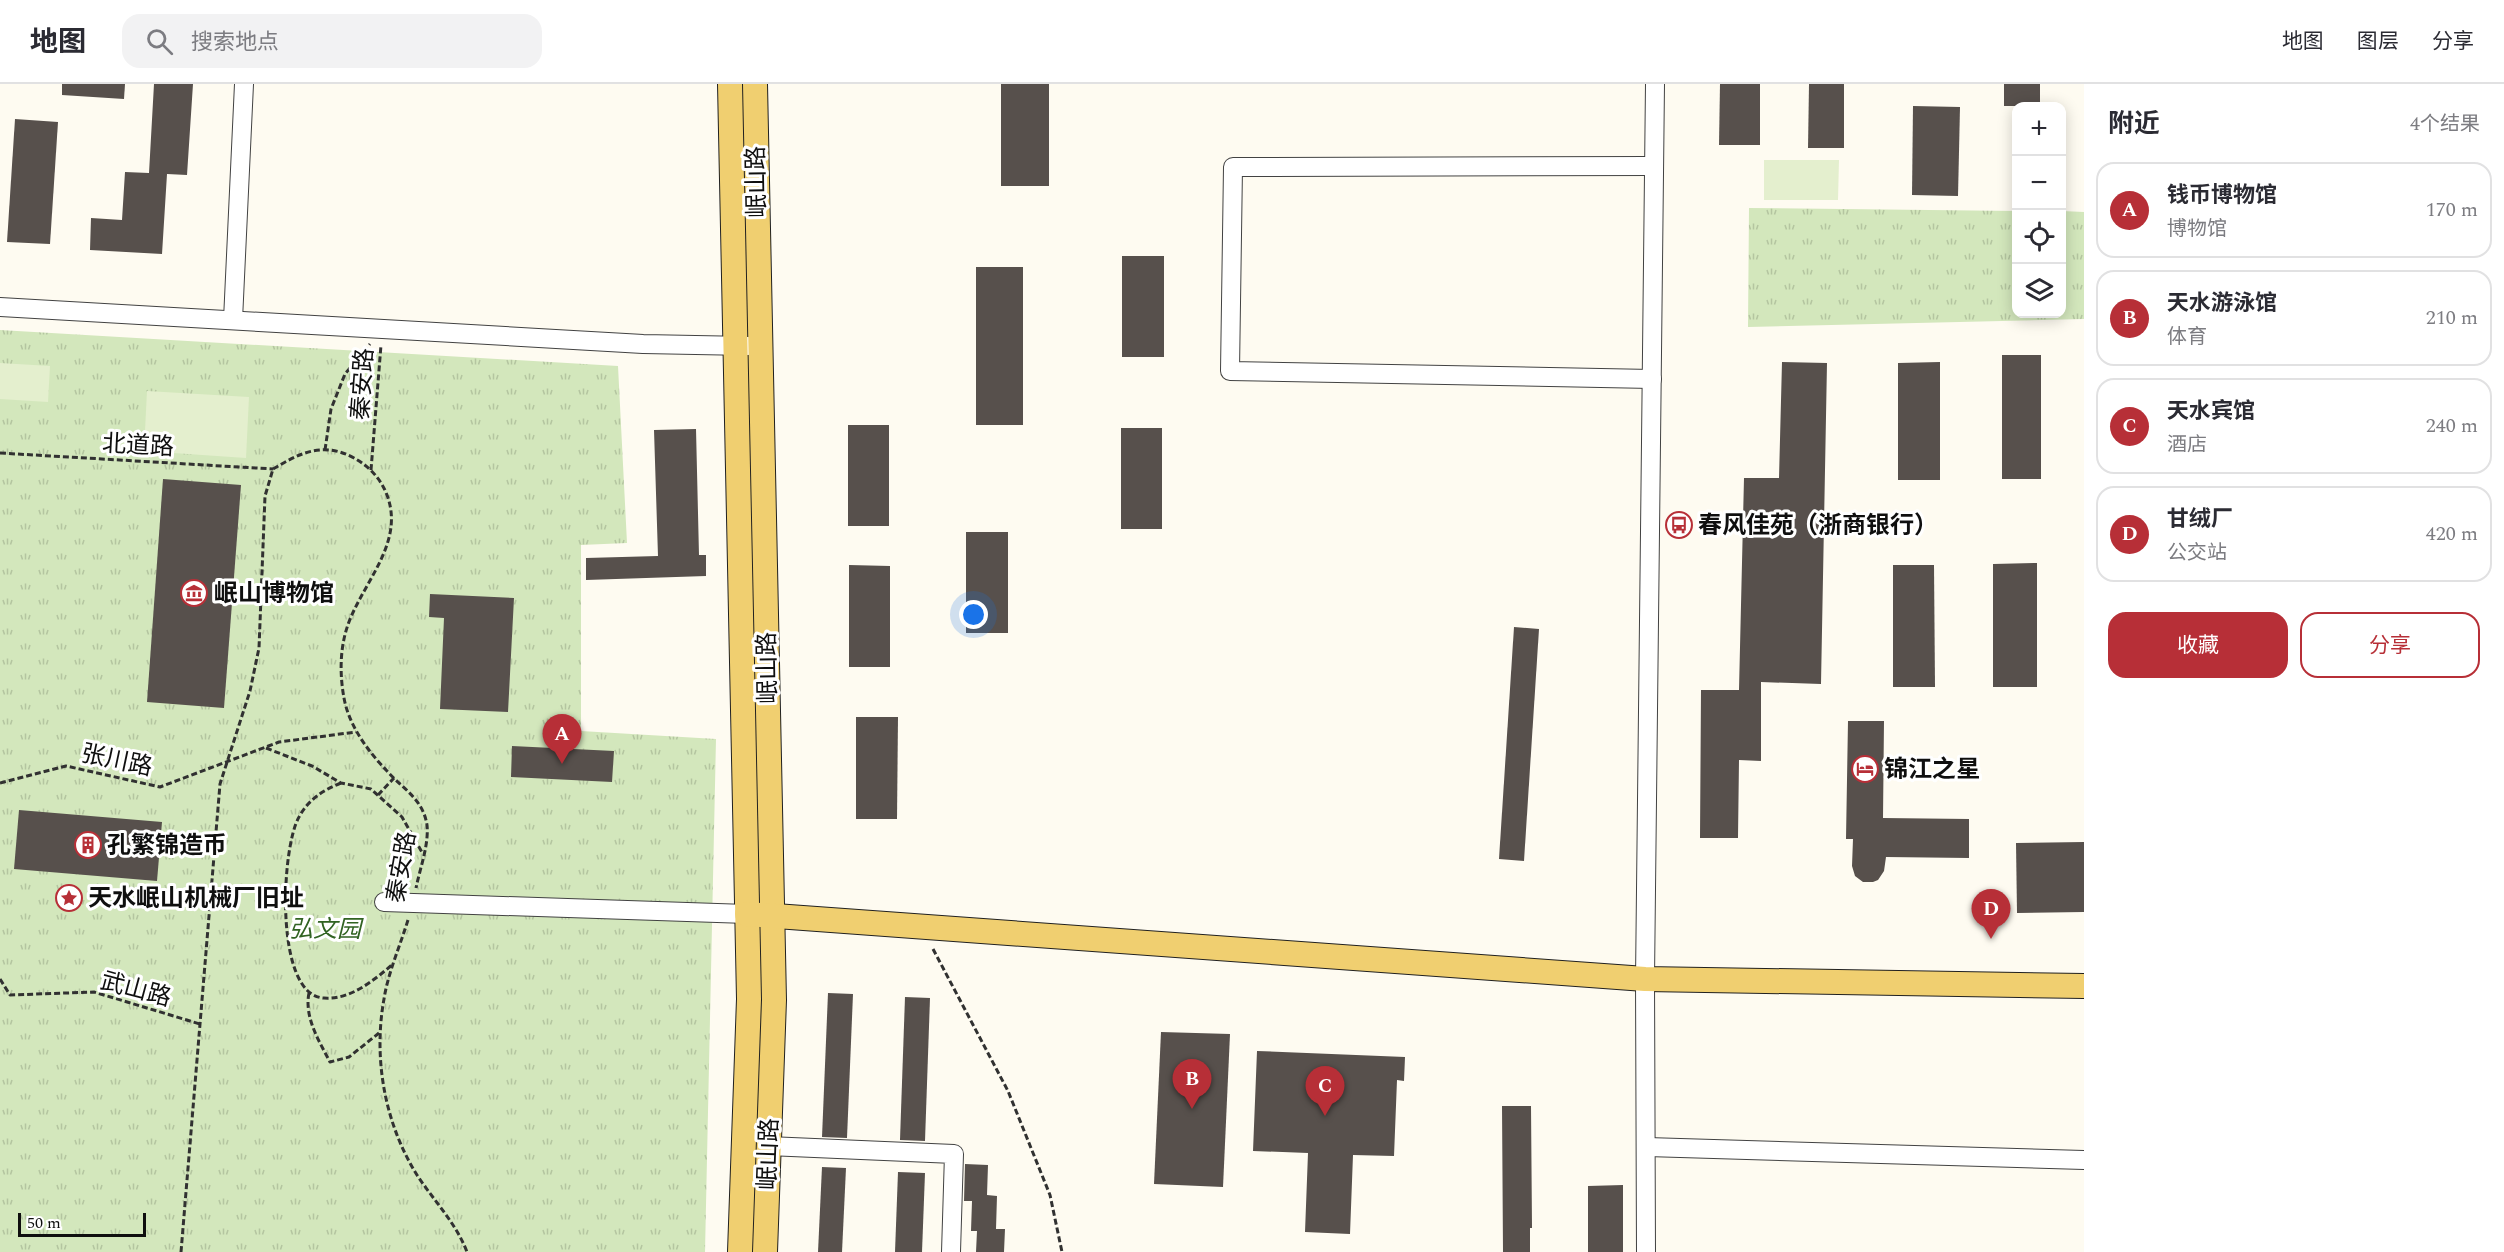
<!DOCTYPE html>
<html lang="zh">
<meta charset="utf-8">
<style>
:root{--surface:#fff;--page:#f2f2f3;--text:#2b2b33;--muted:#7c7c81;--line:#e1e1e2;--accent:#b72f37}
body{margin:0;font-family:Spectral,"Noto Sans SC",serif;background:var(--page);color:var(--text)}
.controls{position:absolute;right:18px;top:18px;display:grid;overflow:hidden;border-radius:12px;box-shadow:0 3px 15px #0003}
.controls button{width:54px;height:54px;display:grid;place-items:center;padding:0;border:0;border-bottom:2px solid var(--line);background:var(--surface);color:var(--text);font:30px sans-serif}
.scale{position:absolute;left:18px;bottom:15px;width:128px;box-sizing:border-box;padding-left:6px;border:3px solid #0f0f0f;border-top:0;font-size:16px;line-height:21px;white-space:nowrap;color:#0f0f0f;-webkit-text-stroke:4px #fff;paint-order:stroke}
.you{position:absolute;left:974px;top:531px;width:21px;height:21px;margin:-15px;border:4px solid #fff;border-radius:50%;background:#1a73e8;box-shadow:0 0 0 9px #1a73e833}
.badge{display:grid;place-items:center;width:39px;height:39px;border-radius:50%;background:var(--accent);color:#fff;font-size:20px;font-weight:700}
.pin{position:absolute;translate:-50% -50px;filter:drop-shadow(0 2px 3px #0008)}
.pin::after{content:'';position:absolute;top:32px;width:21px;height:18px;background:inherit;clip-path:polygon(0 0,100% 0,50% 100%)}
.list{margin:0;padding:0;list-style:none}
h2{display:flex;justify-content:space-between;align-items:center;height:78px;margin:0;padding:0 24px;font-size:26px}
h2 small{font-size:20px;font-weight:400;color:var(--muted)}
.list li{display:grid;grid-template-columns:39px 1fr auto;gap:18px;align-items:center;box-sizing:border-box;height:96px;margin:0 12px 12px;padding:0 12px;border:2px solid var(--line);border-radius:18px}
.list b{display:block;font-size:22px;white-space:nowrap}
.list p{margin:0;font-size:20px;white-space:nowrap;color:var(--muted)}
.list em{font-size:20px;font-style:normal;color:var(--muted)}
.actions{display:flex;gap:12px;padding:18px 24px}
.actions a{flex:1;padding:14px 0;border:2px solid var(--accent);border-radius:18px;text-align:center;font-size:21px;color:var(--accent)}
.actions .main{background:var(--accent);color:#fff}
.icon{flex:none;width:33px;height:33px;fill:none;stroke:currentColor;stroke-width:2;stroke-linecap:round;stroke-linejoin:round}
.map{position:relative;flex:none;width:2084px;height:1168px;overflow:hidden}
header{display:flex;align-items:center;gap:36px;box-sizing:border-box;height:84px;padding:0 30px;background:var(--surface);border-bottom:2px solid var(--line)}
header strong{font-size:28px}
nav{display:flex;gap:33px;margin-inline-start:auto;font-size:21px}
.search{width:420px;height:54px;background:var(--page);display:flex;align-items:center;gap:15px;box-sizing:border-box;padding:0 21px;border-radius:18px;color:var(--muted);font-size:22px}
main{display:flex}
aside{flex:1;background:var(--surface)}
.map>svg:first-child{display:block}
</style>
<header>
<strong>地图</strong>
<div class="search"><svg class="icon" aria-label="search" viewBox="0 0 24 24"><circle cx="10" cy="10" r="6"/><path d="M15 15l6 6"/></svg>搜索地点</div>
<nav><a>地图</a><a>图层</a><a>分享</a></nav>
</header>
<main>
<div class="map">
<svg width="2084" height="1168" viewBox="0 0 2084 1168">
<defs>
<pattern id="park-tufts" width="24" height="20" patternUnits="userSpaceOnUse" patternTransform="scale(1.5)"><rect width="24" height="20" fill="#d3e7bc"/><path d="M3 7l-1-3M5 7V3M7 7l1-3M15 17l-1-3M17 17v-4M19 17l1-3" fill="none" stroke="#b4c5a0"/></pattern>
</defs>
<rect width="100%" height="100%" fill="#fefbf1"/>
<g fill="url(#park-tufts)">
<path d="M1749 124 2016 127V230H2062V127L2084 128V235L1748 243Z"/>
<path d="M0 246 618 282 627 459 581 461V647L716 655 705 1168H0Z"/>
</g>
<g fill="#e4efce">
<path d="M1764 76H1839L1838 116H1764Z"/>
<path d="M0 279 50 282 48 318 0 315Z"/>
<path d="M147 307 249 313 246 374 144 367Z"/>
</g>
<g fill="#57504c">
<path d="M62 0H125L124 15 62 11Z"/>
<path d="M154 0H193L187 91 167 90 162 170 90 166 91 134 122 136 125 88 149 89Z"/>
<rect x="1001" y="0" width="48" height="102"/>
<path d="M1720 0H1760V61H1719Z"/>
<path d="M1809 0H1844V64H1808Z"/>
<rect x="2004" y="0" width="36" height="22"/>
<path d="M1913 22 1960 23 1958 112 1912 111Z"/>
<path d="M15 35 58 38 50 160 7 158Z"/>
<rect x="1122" y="172" width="42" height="101"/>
<rect x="976" y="183" width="47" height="158"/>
<rect x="2002" y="271" width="39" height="124"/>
<path d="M1782 278 1827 279 1821 600 1761 598V677L1739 676 1738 754H1700L1701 606H1739L1744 394H1779Z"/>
<path d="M1940 278V396H1898V279Z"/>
<rect x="848" y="341" width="41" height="101"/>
<rect x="1121" y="344" width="41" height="101"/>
<path d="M696 345 699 471H706V492L586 496V474L658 472 654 346Z"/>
<path d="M163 395 241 401 224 624 147 618Z"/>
<rect x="966" y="448" width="42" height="101"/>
<path d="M2037 479V603H1993V480Z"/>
<path d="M849 481 890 482V583H849Z"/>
<path d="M1893 481H1934L1935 603H1893Z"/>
<path d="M430 510 514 514 508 628 440 625 444 534 429 533Z"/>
<path d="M1514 543 1539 545 1524 777 1499 775Z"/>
<path d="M856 633H898L897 735H856Z"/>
<path d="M1848 637H1884L1883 734 1969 735V774L1886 773 1884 787 1878 796 1873 798H1863L1855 792 1852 782 1853 755H1846Z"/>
<path d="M512 662 614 667 612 698 511 693Z"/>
<path d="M19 726 162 738 157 797 14 785Z"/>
<path d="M2084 758V828L2017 829 2016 759Z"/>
<path d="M828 909 853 910 847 1054 822 1053Z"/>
<path d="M905 913 930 914 925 1057 900 1056Z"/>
<path d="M1161 948 1230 950 1223 1103 1154 1100Z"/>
<path d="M1257 967 1405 973 1404 997 1397 996 1394 1072 1353 1071 1350 1150 1305 1148 1308 1069 1253 1067Z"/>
<path d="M1502 1022H1531L1532 1144H1530V1168H1503Z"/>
<path d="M965 1080 988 1081 987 1111 997 1112 996 1145H1005L1004 1168H976L977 1147H971L972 1117H964Z"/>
<path d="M822 1083 846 1084 842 1168H818Z"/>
<path d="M898 1088 925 1089 922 1168H895Z"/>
<path d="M1623 1101V1168H1588V1102Z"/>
</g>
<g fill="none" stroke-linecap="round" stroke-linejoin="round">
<defs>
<g id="minor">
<path d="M0 223 643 260 748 262"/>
<path d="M233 236 244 0"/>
<path d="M1652 295 1230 287 1233 83 1654 82"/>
<path d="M384 818 747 830"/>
<path d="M768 1062 954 1070 951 1168"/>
<path d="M1647 1063 2084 1076"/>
<path d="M1646 1168 1645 895 1655 0"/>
</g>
<g id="major">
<path d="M730 0 749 915 740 1168"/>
<path d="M755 0 774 916 765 1168"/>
<path d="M747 830 1645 895 2084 902"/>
</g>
</defs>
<use href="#minor" stroke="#424242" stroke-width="20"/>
<use href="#major" stroke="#202020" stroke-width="26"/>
<g stroke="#313131" stroke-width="3" stroke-dasharray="6 3" stroke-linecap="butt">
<path d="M325 366 331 325 345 290 370 260"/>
<path d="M0 369 273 385"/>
<path d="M273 385C300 369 323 357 354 374 369 382 381 395 387 411 404 456 368 493 351 533 340 558 339 587 344 614 349 642 368 667 387 687 403 705 423 715 427 741 429 761 420 784 416 804"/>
<path d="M371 386 381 261"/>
<path d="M266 664 312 682 341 699 371 705 402 733 423 770"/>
<path d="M0 699 66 682 160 703 279 658 356 648"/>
<path d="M341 699C323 706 308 716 299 733 281 764 274 912 324 914 351 916 374 896 393 880"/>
<path d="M378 711 394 694"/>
<path d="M408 836C400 862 388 889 384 915 373 975 385 1040 417 1091 434 1117 456 1139 467 1168"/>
<path d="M933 865 1008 1007 1050 1111 1062 1168"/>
<path d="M0 895 10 911 94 908 200 940"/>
<path d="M309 909C304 933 319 957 330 978L349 973 379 949"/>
<path d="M181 1168 220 700 250 607 259 564 265 412 273 385"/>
</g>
<use href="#minor" stroke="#fff" stroke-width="18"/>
<use href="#major" stroke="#f0cf70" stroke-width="24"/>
</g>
<defs>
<symbol id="bus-ring" viewBox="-11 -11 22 22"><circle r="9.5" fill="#fff" stroke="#b72f37" stroke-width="1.5"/><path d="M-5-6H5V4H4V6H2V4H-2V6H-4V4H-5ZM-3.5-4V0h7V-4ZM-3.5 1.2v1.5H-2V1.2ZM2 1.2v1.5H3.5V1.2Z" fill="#b72f37"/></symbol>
<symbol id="museum-ring" viewBox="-11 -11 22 22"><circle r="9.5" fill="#fff" stroke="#b72f37" stroke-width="1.5"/><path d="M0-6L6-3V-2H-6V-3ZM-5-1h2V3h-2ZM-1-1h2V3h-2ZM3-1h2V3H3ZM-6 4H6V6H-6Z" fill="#b72f37"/></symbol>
<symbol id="hotel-ring" viewBox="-11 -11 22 22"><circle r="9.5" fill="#fff" stroke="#b72f37" stroke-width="1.5"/><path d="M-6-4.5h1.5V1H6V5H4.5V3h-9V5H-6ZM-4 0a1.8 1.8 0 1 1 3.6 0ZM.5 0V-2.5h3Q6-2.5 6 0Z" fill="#b72f37"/></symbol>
<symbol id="building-ring" viewBox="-11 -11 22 22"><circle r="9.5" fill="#fff" stroke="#b72f37" stroke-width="1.5"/><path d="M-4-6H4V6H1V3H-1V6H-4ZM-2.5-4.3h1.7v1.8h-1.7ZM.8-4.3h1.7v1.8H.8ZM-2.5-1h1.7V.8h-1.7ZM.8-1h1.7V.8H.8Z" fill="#b72f37"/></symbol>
<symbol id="sight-ring" viewBox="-11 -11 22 22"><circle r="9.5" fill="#fff" stroke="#b72f37" stroke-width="1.5"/><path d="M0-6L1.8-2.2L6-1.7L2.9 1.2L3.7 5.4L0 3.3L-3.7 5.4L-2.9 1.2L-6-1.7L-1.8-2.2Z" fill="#b72f37"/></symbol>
</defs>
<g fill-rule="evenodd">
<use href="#bus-ring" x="1664" y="426" width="30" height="30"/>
<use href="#museum-ring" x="179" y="494" width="30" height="30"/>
<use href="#hotel-ring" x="1850" y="670" width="30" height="30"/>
<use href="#building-ring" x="73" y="746" width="30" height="30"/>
<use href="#sight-ring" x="54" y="799" width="30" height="30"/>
</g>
<g text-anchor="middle" stroke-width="6" stroke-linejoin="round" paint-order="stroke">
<g font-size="24" fill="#0f0f0f" stroke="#fff">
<text transform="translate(756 98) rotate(-91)" y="8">岷山路</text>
<text transform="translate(362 300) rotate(-86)" y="8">秦安路</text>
<text transform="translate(138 361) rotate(3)" y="8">北道路</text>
<text transform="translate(767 584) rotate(-91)" y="8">岷山路</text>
<text transform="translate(117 676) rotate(12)" y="8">张川路</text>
<text transform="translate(401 783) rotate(-80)" y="8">秦安路</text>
<text transform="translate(136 905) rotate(15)" y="8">武山路</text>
<text transform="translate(768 1070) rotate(-88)" y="8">岷山路</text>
</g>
<g font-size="24" font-weight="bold" fill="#0f0f0f" stroke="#fff" text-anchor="start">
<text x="1698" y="449">春风佳苑（浙商银行）</text>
<text x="214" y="517">岷山博物馆</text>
<text x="1884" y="693">锦江之星</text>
<text x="107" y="769">孔繁锦造币</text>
<text x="88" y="822">天水岷山机械厂旧址</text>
</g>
<g font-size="24" font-style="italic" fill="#316322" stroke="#fff">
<text x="325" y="853">弘文园</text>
</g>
</g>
</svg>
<div class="controls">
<button>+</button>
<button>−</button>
<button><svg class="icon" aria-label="locate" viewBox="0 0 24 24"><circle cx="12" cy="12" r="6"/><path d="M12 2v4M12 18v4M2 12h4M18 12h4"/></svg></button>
<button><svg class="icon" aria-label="layers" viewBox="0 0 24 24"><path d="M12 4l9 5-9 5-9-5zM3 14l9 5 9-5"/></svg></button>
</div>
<div class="scale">50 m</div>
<div class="you"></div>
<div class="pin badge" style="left:562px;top:680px">A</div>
<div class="pin badge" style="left:1192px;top:1025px">B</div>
<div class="pin badge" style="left:1325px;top:1032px">C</div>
<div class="pin badge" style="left:1991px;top:855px">D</div>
</div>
<aside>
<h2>附近<small>4个结果</small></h2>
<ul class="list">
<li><span class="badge">A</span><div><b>钱币博物馆</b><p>博物馆</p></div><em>170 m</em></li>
<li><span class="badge">B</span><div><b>天水游泳馆</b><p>体育</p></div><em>210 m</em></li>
<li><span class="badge">C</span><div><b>天水宾馆</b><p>酒店</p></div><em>240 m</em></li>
<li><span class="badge">D</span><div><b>甘绒厂</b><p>公交站</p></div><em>420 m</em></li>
</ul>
<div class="actions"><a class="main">收藏</a><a>分享</a></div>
</aside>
</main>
